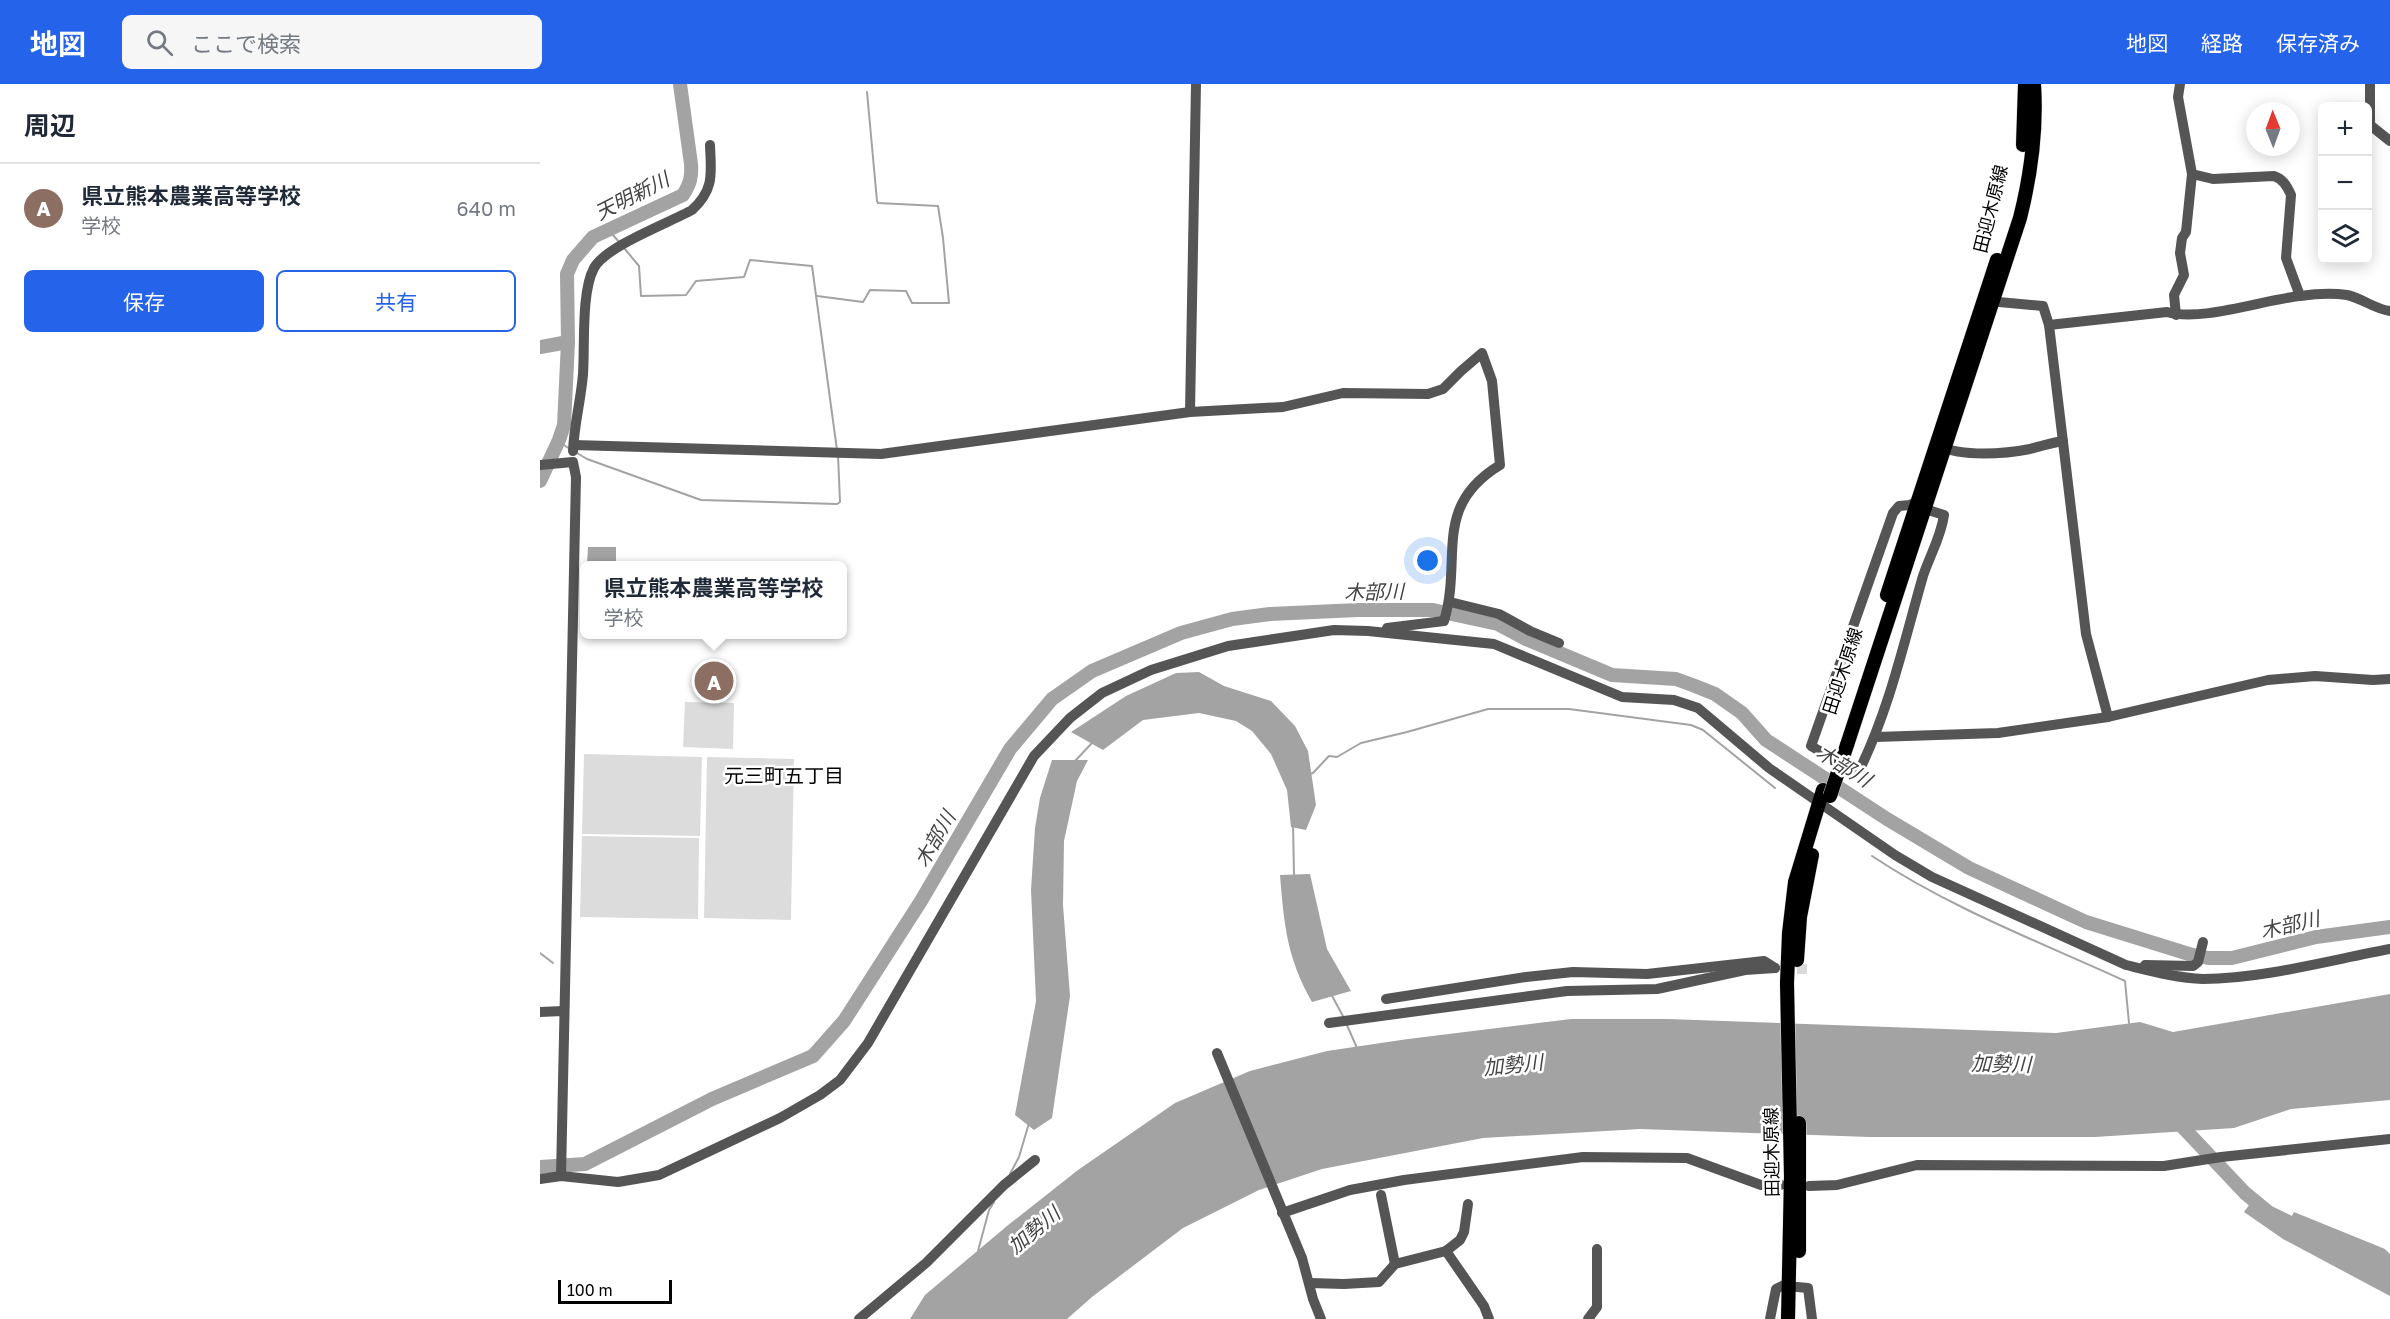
<!DOCTYPE html>
<html lang="ja">
<meta charset="utf-8">
<style>
:root{--surface:#fff;--page:#f6f6f7;--text:#1f2937;--muted:#747a83;--line:#e0e1e3;--accent:#2563eb}
body{margin:0;font-family:"Golos Text","Noto Sans JP",sans-serif;background:var(--page);color:var(--text)}
.controls{position:absolute;right:18px;top:18px;display:grid;overflow:hidden;border-radius:9px;box-shadow:0 3px 15px #0003}
.controls button{width:54px;height:54px;display:grid;place-items:center;padding:0;border:0;border-bottom:2px solid var(--line);background:var(--surface);color:var(--text);font:30px sans-serif}
.compass{position:absolute;left:1706px;top:18px;width:54px;height:54px;border-radius:50%;background:var(--surface);box-shadow:0 3px 15px #0003;rotate:359deg}
.scale{position:absolute;left:18px;bottom:15px;width:114px;box-sizing:border-box;padding-left:6px;border:3px solid #000;border-top:0;font-size:16px;line-height:21px;white-space:nowrap;color:#000;-webkit-text-stroke:4px #fff;paint-order:stroke}
.you{position:absolute;left:888px;top:477px;width:21px;height:21px;margin:-15px;border:4px solid #fff;border-radius:50%;background:#1a73e8;box-shadow:0 0 0 9px #1a73e833}
.badge{display:grid;place-items:center;width:39px;height:39px;border-radius:50%;background:var(--accent);color:#fff;font-size:20px;font-weight:700}
.pin{position:absolute;translate:-50% -50%;border:3px solid #fff;box-shadow:0 2px 6px #0006}
.popup{position:absolute;left:40px;top:477px;width:267px;height:78px;box-sizing:border-box;display:grid;place-content:center;border-radius:9px;background:var(--surface);filter:drop-shadow(0 2px 4px #0005);font-size:20px;white-space:nowrap;color:var(--muted)}
.popup b{font-size:22px;color:var(--text)}
.popup::after{content:'';position:absolute;left:50%;top:100%;margin-left:-12px;border:12px solid transparent;border-top-color:var(--surface)}
.list{margin:0;padding:0;list-style:none}
h2{display:flex;justify-content:space-between;align-items:center;height:78px;margin:0;padding:0 24px;font-size:26px}
h2 small{font-size:20px;font-weight:400;color:var(--muted)}
.list li{display:grid;grid-template-columns:39px 1fr auto;gap:18px;align-items:center;box-sizing:border-box;height:90px;padding:0 24px;border-top:2px solid var(--line)}
.list b{display:block;font-size:22px;white-space:nowrap}
.list p{margin:0;font-size:20px;white-space:nowrap;color:var(--muted)}
.list em{font-size:20px;font-style:normal;color:var(--muted)}
.actions{display:flex;gap:12px;padding:18px 24px}
.actions a{flex:1;padding:14px 0;border:2px solid var(--accent);border-radius:9px;text-align:center;font-size:21px;color:var(--accent)}
.actions .main{background:var(--accent);color:#fff}
.icon{flex:none;width:33px;height:33px;fill:none;stroke:currentColor;stroke-width:2;stroke-linecap:round;stroke-linejoin:round}
.map{position:relative;flex:none;width:1850px;height:1235px;overflow:hidden}
header{display:flex;align-items:center;gap:36px;box-sizing:border-box;height:84px;padding:0 30px;background:var(--accent);color:#fff}
header strong{font-size:28px}
nav{display:flex;gap:33px;margin-inline-start:auto;font-size:21px}
.search{width:420px;height:54px;background:var(--page);display:flex;align-items:center;gap:15px;box-sizing:border-box;padding:0 21px;border-radius:9px;color:var(--muted);font-size:22px}
main{display:flex}
aside{flex:1;background:var(--surface)}
.map>svg:first-child{display:block}
</style>
<header>
<strong>地図</strong>
<div class="search"><svg class="icon" aria-label="search" viewBox="0 0 24 24"><circle cx="10" cy="10" r="6"/><path d="M15 15l6 6"/></svg>ここで検索</div>
<nav><a>地図</a><a>経路</a><a>保存済み</a></nav>
</header>
<main>
<aside>
<h2>周辺<small></small></h2>
<ul class="list">
<li><span class="badge" style="background:#8d6e63">A</span><div><b>県立熊本農業高等学校</b><p>学校</p></div><em>640 m</em></li>
</ul>
<div class="actions"><a class="main">保存</a><a>共有</a></div>
</aside>
<div class="map">
<svg width="1850" height="1235" viewBox="0 0 1850 1235">
<rect width="100%" height="100%" fill="#fff"/>
<g fill="#dcdcdc">
<path d="M145 618 194 619 193 665 143 663Z"/>
<path d="M44 670 162 673 160 752 42 750Z"/>
<path d="M167 673 254 675 251 836 164 834Z"/>
<path d="M42 752 159 754 158 835 40 833Z"/>
</g>
<g fill="#a3a3a3">
<path d="M48 463H76V481H47Z"/>
<path d="M659 588 684 602 731 617 755 642 768 667 776 721 766 746 751 743 747 706 731 670 712 647 696 637 659 629 603 636 563 666 531 648 586 612 636 589Z"/>
<path d="M512 676H548L537 697 524 757 523 821 530 912 512 1034 494 1046 475 1031 496 917 491 806 495 744 500 714Z"/>
<path d="M770 790 787 865 811 907 772 918C747 874 744 841 740 791Z"/>
<path d="M1850 910V1016L1751 1025 1694 1044 1555 1053H1329L1100 1045 943 1054 782 1085 719 1106 643 1144 552 1213 527 1235H370L385 1211 467 1142 538 1086 635 1019 710 987 787 967 868 955 1031 935H1128L1516 949 1600 938 1633 948Z"/>
<path d="M1712 1117 1741 1139H1748L1754 1128 1845 1165 1850 1170V1212L1743 1155 1704 1128Z"/>
</g>
<g fill="none" stroke-linecap="round" stroke-linejoin="round">
<g stroke="#a3a3a3" stroke-width="2">
<path d="M67 144 79 158"/>
<path d="M84 164 99 182 101 212 146 211 156 197 204 193 210 176 272 182 297 366"/>
<path d="M277 212 323 218 330 206 366 207 372 219H409L403 154 398 122 338 119 337 117 327 8"/>
<path d="M19 356V358L30 365"/>
<path d="M37 369 47 375 161 416 297 420 300 418 298 371"/>
<path d="M535 677 552 659"/>
<path d="M769 690 773 689 789 672 797 673 821 659 867 648 948 625H1029L1151 641 1163 646 1235 704"/>
<path d="M753 740 754 791"/>
<path d="M1332 772C1410 824 1500 858 1585 897L1589 939"/>
<path d="M0 869 13 879"/>
<path d="M791 910 804 934"/>
<path d="M806 939 817 964"/>
<path d="M470 1090 479 1073 489 1039"/>
<path d="M438 1167 449 1126 454 1118"/>
</g>
<g stroke="#a3a3a3" stroke-width="14">
<path d="M0 263 28 258"/>
<path d="M0 397 19 356 24 341 28 258 27 190 33 176 53 153 143 111C150 100 152 93 151 80L140 0"/>
<path d="M1635 1035 1705 1109 1728 1128 1765 1146"/>
<path d="M0 1083 45 1080 172 1015 273 972 304 937 381 817 470 665 512 615 552 587 641 549 692 535 730 530 818 526H893L958 540 986 555 1072 591 1136 595 1155 602 1175 610 1202 629 1226 656 1347 735 1429 784 1546 838 1649 870 1668 874H1692L1776 853 1850 843"/>
</g>
<path stroke="#d9d9d9" stroke-width="10" stroke-dasharray="10 5" stroke-linecap="butt" d="M1242 885H1267"/>
<defs>
<g id="major">
<path d="M1483 61 1485 0"/>
<path d="M1347 511 1457 176"/>
<path d="M1307 661 1480 134C1491 90 1497 45 1494 0"/>
<path d="M1257 876 1260 833 1272 771"/>
<path d="M1259 1167V1039"/>
<path d="M1248 1235 1251 1092 1247 899 1249 849 1255 798 1283 706"/>
</g>
</defs>
<use href="#major" stroke="#dbdbdb" stroke-width="15"/>
<g stroke="#555" stroke-width="10">
<path d="M1640 0 1638 13 1652 90 1673 95 1734 92C1743 95 1747 102 1751 111L1746 174 1760 212"/>
<path d="M1830 0V41L1850 57"/>
<path d="M1448 217 1503 222 1509 241 1546 550 1568 633"/>
<path d="M1636 231 1634 211 1644 191 1640 169 1642 154 1646 148 1652 90"/>
<path d="M1509 241 1627 228C1661 238 1723 216 1760 212 1774 210 1793 209 1807 211 1822 214 1834 225 1850 227"/>
<path d="M650 328 656 0"/>
<path d="M34 361 341 370 650 328 743 323 803 309 888 310 903 305 921 287 942 269 952 297 960 381C891 423 923 475 904 537L847 544"/>
<path d="M1399 362C1422 373 1465 370 1490 365 1501 362 1511 359 1523 357"/>
<path d="M33 367C34 341 41 316 43 290 45 262 41 208 54 184 66 162 129 139 152 126 175 105 171 89 170 61"/>
<path d="M0 381 33 378 36 393 21 1092"/>
<path d="M1377 417 1370 421 1359 422 1353 429 1271 662 1318 689C1349 627 1364 558 1383 492 1390 471 1401 453 1404 431L1385 425"/>
<path d="M910 518 959 530 990 547 1019 559"/>
<path d="M1336 653 1458 649 1568 633 1728 596 1775 592 1833 596 1850 595"/>
<path d="M1605 881 1653 882 1658 878 1663 858"/>
<path d="M846 915 986 893 1033 888 1107 890 1224 877 1235 884"/>
<path d="M0 928 23 927"/>
<path d="M789 939 1027 907 1117 905 1205 886 1235 884"/>
<path d="M677 969 762 1174 773 1215 781 1235"/>
<path d="M0 1095 21 1092 78 1098 119 1091 240 1034 280 1011 300 996 328 959 494 672 530 634 562 609 611 586 688 562 794 546 828 547 954 560 1082 613 1134 616 1158 624 1229 684 1355 771 1392 793 1586 881C1611 887 1637 894 1663 895 1722 895 1791 876 1850 865"/>
<path d="M1269 1102 1297 1101 1377 1081 1624 1082 1681 1073 1850 1055"/>
<path d="M841 1111 855 1180"/>
<path d="M742 1129 810 1106 864 1096 1043 1073 1147 1074 1221 1101H1241"/>
<path d="M906 1167 920 1156 924 1148 928 1120"/>
<path d="M770 1199 804 1200 839 1198 855 1180 906 1167 944 1222 949 1235"/>
<path d="M1257 1203 1268 1204 1272 1235"/>
<path d="M319 1235 386 1179 464 1101 495 1076"/>
<path d="M1048 1235 1057 1223V1165"/>
<path d="M1230 1235 1236 1205 1248 1199"/>
</g>
<use href="#major" stroke="#000" stroke-width="14"/>
<defs>
<path id="major-bridge" d="M1290 712 1307 661"/>
</defs>
<use href="#major-bridge" stroke="#dbdbdb" stroke-width="15" stroke-linecap="butt"/>
<use href="#major-bridge" stroke="#000" stroke-width="14"/>
</g>
<g text-anchor="middle" stroke-width="5" stroke-linejoin="round" paint-order="stroke">
<g font-size="18" fill="#000" stroke="#fff">
<text transform="translate(1451 125) rotate(-76)" y="6">田迎木原線</text>
<text transform="translate(1303 587) rotate(-72)" y="6">田迎木原線</text>
<text transform="translate(1232 1068) rotate(-91)" y="6">田迎木原線</text>
</g>
<g font-size="20" font-style="italic" fill="#444" stroke="#fff">
<text transform="translate(92 112) rotate(-27)" y="7">天明新川</text>
<text transform="translate(834 508) rotate(-1)" y="7">木部川</text>
<text transform="translate(1304 682) rotate(32)" y="7">木部川</text>
<text transform="translate(395 755) rotate(-60)" y="7">木部川</text>
<text transform="translate(1750 841) rotate(-13)" y="7">木部川</text>
<text transform="translate(1461 980) rotate(1)" y="7">加勢川</text>
<text transform="translate(973 981) rotate(-6)" y="7">加勢川</text>
<text transform="translate(494 1146) rotate(-40)" y="7">加勢川</text>
</g>
<g font-size="20" fill="#000" stroke="#fff">
<text x="244" y="699">元三町五丁目</text>
</g>
</g>
</svg>
<div class="controls">
<button>+</button>
<button>−</button>
<button><svg class="icon" aria-label="layers" viewBox="0 0 24 24"><path d="M12 4l9 5-9 5-9-5zM3 14l9 5 9-5"/></svg></button>
</div>
<svg class="compass" viewBox="-18 -18 36 36"><path d="M0-13l5 13h-10z" fill="#e53935"/><path d="M0 13l5-13h-10z" fill="#747a83"/></svg>
<div class="scale">100 m</div>
<div class="you"></div>
<div class="pin badge" style="left:174px;top:597px;background:#8d6e63">A</div>
<div class="popup"><b>県立熊本農業高等学校</b>学校</div>
</div>
</main>
